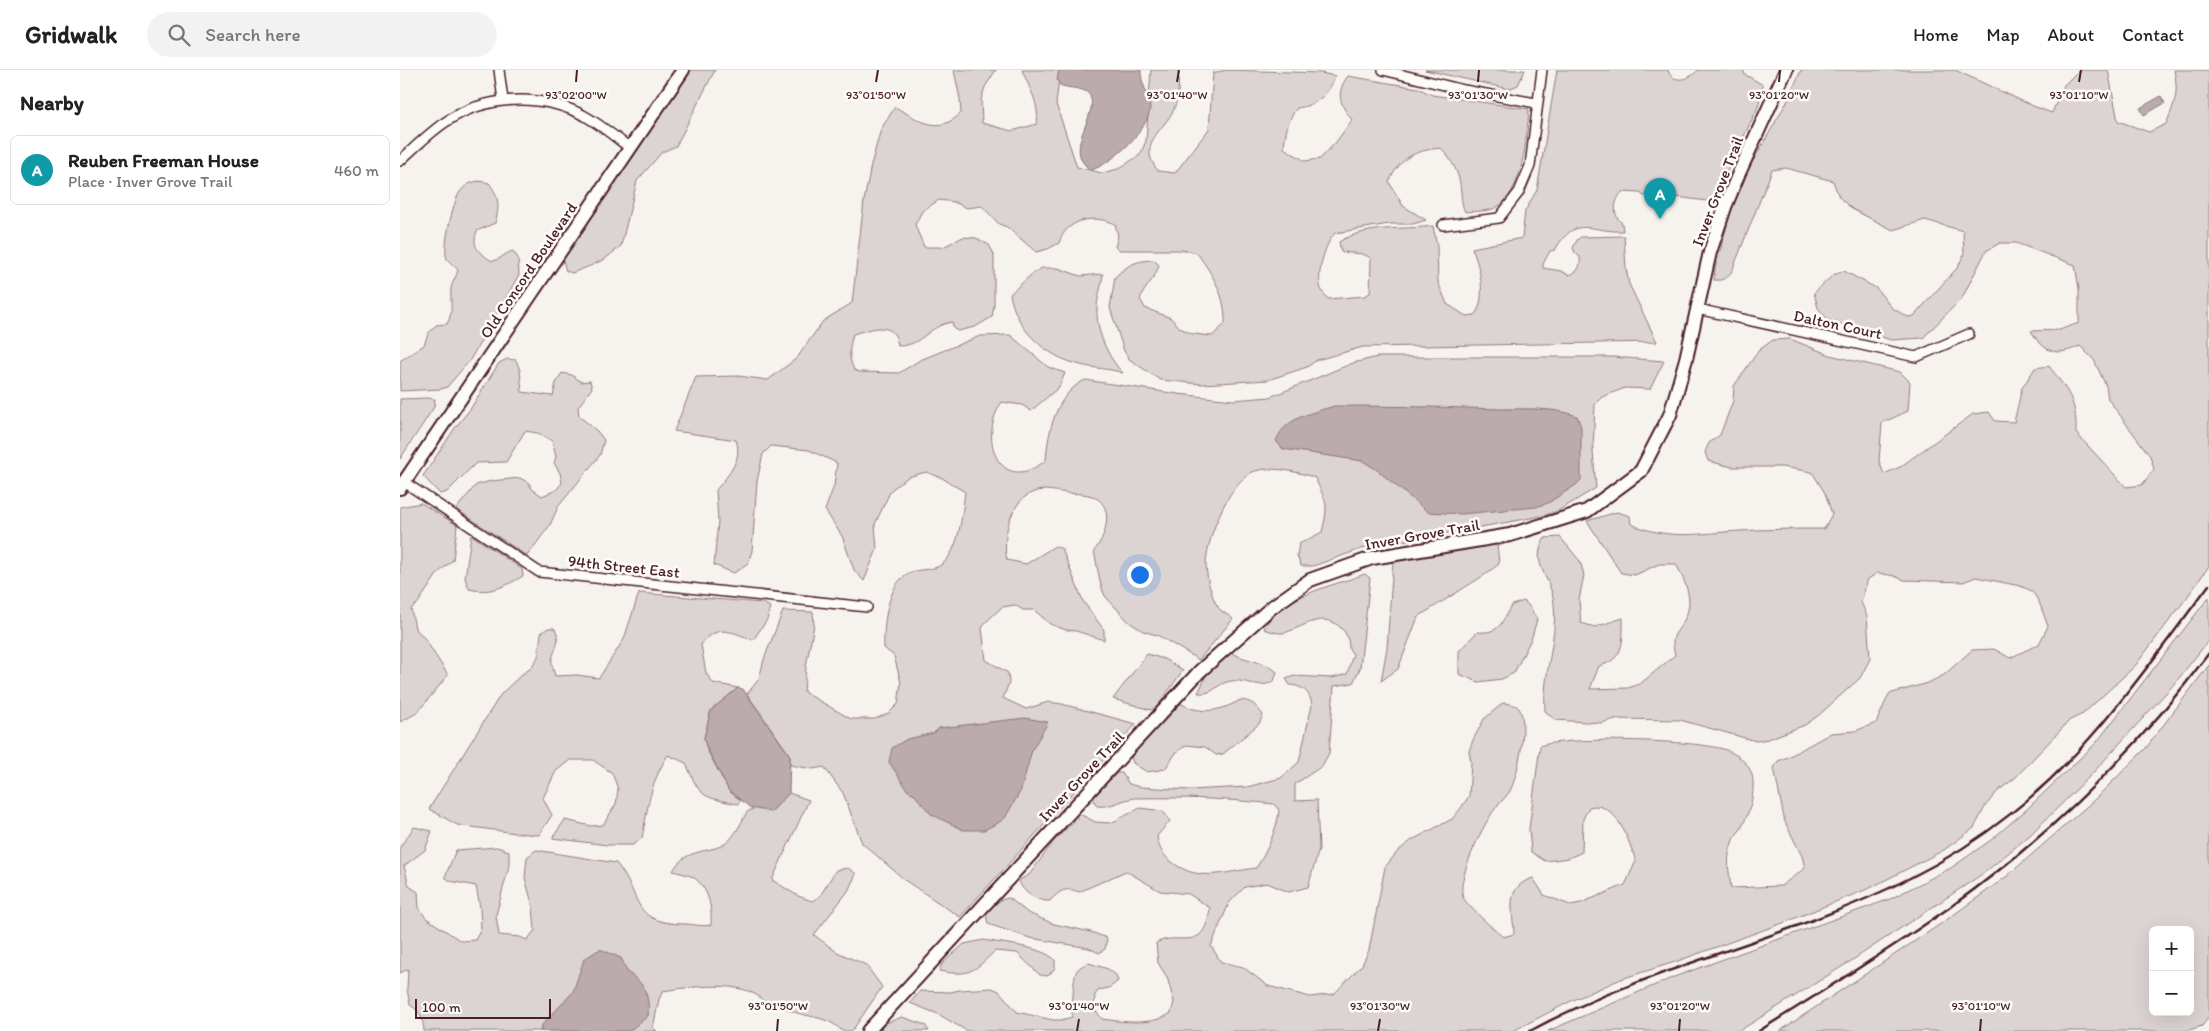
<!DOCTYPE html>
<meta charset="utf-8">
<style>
:root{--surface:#fff;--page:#f2f2f2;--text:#222;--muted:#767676;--line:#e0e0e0;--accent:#0b8043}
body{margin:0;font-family:Itim,sans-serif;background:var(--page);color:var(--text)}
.controls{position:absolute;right:15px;bottom:15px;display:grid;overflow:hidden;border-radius:8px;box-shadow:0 5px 20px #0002}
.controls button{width:45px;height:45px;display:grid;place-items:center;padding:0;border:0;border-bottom:1px solid var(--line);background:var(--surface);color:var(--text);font:25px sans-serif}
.scale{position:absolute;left:15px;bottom:12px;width:136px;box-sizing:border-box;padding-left:5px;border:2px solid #4a1f2b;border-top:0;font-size:14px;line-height:18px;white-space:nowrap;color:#4a1f2b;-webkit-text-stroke:4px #fdfcf7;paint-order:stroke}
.you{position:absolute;left:739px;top:504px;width:18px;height:18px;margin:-12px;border:4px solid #fff;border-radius:50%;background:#1a73e8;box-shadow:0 0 0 8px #1a73e833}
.badge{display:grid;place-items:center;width:32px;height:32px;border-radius:50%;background:var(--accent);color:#fff;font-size:16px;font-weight:700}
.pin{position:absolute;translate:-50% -41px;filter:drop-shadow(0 1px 2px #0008)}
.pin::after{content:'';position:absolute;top:26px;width:18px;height:15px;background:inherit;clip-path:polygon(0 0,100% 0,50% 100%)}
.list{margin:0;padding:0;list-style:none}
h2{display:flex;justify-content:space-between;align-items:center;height:65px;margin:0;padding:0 20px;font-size:21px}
h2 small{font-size:16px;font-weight:400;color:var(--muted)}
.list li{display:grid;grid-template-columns:32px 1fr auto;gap:15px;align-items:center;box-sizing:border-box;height:70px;margin:0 10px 10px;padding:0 10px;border:1px solid var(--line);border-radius:8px}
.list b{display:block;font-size:19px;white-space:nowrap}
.list p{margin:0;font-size:16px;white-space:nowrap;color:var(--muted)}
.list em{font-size:16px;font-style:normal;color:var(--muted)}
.icon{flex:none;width:28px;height:28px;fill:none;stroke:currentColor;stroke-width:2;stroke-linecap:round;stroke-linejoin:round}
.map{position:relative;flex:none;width:1809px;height:961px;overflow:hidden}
header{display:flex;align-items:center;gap:30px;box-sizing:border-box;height:70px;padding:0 25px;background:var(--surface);border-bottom:1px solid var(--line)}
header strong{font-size:24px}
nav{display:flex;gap:28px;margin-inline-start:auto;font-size:18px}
.search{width:350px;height:45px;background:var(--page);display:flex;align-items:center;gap:12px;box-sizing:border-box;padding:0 18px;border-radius:28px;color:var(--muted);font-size:19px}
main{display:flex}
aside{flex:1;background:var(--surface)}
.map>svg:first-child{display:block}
</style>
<header>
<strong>Gridwalk</strong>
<div class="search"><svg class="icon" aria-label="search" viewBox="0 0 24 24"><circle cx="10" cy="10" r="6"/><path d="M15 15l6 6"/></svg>Search here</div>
<nav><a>Home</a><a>Map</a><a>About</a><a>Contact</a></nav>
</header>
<main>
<aside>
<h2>Nearby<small></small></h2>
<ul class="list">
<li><span class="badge" style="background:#0f9aa8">A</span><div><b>Reuben Freeman House</b><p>Place · Inver Grove Trail</p></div><em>460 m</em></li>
</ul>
</aside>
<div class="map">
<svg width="1809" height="961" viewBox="0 0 1809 961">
<rect width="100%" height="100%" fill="#f6f3ef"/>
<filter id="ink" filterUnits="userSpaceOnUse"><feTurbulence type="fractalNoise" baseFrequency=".02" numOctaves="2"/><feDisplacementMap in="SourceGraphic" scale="10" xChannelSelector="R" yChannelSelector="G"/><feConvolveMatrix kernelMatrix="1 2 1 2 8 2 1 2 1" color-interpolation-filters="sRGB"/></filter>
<g filter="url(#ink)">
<g fill="#dcd4d2" stroke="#937a7e" fill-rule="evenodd">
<path d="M289 0H315L276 76 262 82 237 111 221 176 205 189 190 196 172 203 166 201 163 190 174 168Z"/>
<path d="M554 0H596L585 17 581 30 582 53 612 61 637 54C640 33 629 18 622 0H660L656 34 677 97 702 103 718 99 740 85 746 71 751 0H778C779 12 779 27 774 39 764 61 736 73 758 101L775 103 809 59 813 3 827 0 921 3 935 6C930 24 915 36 897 38 888 49 885 64 884 78L905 91 920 89 936 72 952 50C940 35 935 23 948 6L1018 18 1032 25 1129 39C1127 65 1123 126 1095 138 1087 142 1074 141 1065 142 1060 131 1062 120 1059 109 1056 97 1049 87 1041 78 1013 81 1001 87 989 112L1003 136 1026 150 1013 154H989L935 163C925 173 916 205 921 219 922 222 926 226 928 229L965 226 970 223 971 188 963 184 941 182 939 172C965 155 1003 160 1033 156L1037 176 1038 212 1047 234 1066 246 1075 245C1087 227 1080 198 1072 178L1122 168 1125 141 1137 120 1157 0H1268C1272 15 1291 9 1298 0H1344V4L1363 15 1358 37 1328 99 1318 128 1307 131 1261 125 1244 126 1240 123 1222 122C1214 131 1212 145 1222 153L1223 161C1192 163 1176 143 1155 180L1150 181 1143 194V198L1161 201 1169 205C1178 202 1181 197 1180 187L1175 183 1173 178 1177 170 1181 167 1224 166 1226 198 1229 214 1257 272 963 277 917 290 907 297 868 310 802 314 760 310 729 289 724 281 710 238 715 207C727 195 737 190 754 190L759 195C756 208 745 216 740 229L745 238 771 248 780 258 793 264 812 266 825 254C826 226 813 205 797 183L783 180H720L715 177 718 166 715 154C694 144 666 149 659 173L648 179 636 182 607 157 599 154 582 136 567 138 554 132 539 130 522 141 515 155 524 177H543L563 167 576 168 589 175 594 184V236L592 247 575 257 558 261 554 259 552 252C527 256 523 276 498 276 495 249 471 259 453 264 449 278 448 287 454 300L459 302 499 303 520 290 580 266 610 265 648 297 665 303 659 317 631 341 622 335 602 332C577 367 599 428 646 390 648 361 656 324 685 310L778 324 833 330 870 327 953 293 977 287H1213L1264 291 1250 319 1225 318 1202 327 1195 334 1193 382 1196 418 1158 441 1142 446 964 478 913 496H901L897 485 899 474 922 462C929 433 927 434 915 408 901 402 874 397 859 400 831 404 807 468 806 493 806 505 811 527 818 537 821 542 829 545 833 549L799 590 759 566 743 561 729 552 705 526 701 516 694 481C705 468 716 437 694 427 687 423 675 424 667 423 660 422 651 420 644 420 612 421 601 465 607 490L626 494 655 476 662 479 683 531 704 560V570L676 561 666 560 650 554 634 540H623L615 535 602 537 586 552 582 558 586 590 608 603 609 613 603 628 626 639 648 632 662 634 736 654 560 847 506 811 462 773 443 723 424 697 413 699 390 695V686L387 681 347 624 359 609 364 589 383 541 413 542 414 555 406 596 404 622 451 649H475L489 643 498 634 501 613 494 586 484 578C483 557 487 511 511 502 520 499 534 500 541 495 560 481 562 443 565 422L542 408 526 402 508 407 491 420 475 454 477 479 464 511 454 500 442 466 425 440 434 416 437 393 409 380 371 376 363 384 357 411 352 481 348 493 334 503 314 495 318 451 316 420C328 405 343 390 336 370L274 361 296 307 338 306 368 310 397 288 423 251 452 233 464 131 471 95 481 59 495 37C519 50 538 66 561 43L560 29Z"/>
<path d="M1025 0H1125L1118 15 1109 19Z"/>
<path d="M1401 0H1555L1633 36 1652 43 1664 15 1679 0H1708L1718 51 1749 62 1766 54C1775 33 1779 23 1774 0H1809V496L1788 526 1735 596 1683 644 1670 650 1615 708 1598 721 1586 735 1574 758 1544 780 1470 818 1383 853 1275 892 1221 909 1169 932 1113 961H567L538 944 510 933 520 921 551 922 559 920 592 918 599 921 617 942 653 950H661L672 947C673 936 672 906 678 899 681 896 686 894 689 893L708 899 716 905 718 911 709 918 699 920 695 925 694 938 702 949C723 952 753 956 771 943L774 932 767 907 758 893 756 873C780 860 804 886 810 838L789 824 760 821 726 801 679 822C666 817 660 820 650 831 638 832 621 822 619 810L629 805 654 771 678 747 682 745 695 752 711 753 740 738 763 741 770 751 757 766C759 779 762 784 772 792 799 813 824 802 856 798 866 784 878 757 879 740L874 734C828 729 781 727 735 728 722 729 711 738 697 736L694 731V724L717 703H722L729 714 740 717 790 720 847 717 881 708 899 692 912 635C910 622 903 616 890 615L886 609 894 606 932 608 947 604 953 584 949 579C949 571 947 563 941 558 923 541 905 556 887 562 879 565 871 561 864 559 879 526 933 516 965 504L970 508 960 598 953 613 934 616 929 683 922 696 895 714V731L917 730 919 779 908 817 889 822 867 813 845 817 829 833 811 876 821 892 843 897 868 916 910 927 934 924 962 895 969 880 985 797 998 781 1012 770 1052 749 1061 738 1069 726 1071 692 1069 681 1073 670 1084 649 1103 633C1110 634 1117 634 1120 640 1128 657 1118 702 1111 719 1107 727 1097 735 1092 743 1082 758 1056 810 1063 827 1066 835 1095 860 1103 867L1114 864C1113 840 1104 817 1133 808L1144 825 1170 835 1181 833 1225 815 1236 791C1229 772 1216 729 1189 737L1183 749 1182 782 1169 788 1145 791 1131 782 1129 759 1140 676C1163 666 1301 670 1326 680 1337 684 1349 693 1352 705 1356 722 1349 745 1340 760 1337 764 1333 768 1332 773 1326 788 1329 802 1331 818L1381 816 1405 798 1402 786 1385 752 1383 743 1374 698 1378 691 1388 687 1431 663 1455 661 1476 653 1489 624 1528 613 1544 605 1572 580 1594 579 1610 588 1639 574 1648 556 1639 532 1632 521 1620 516 1576 507 1563 512 1504 510 1494 506 1478 503 1468 509 1461 532 1467 546 1470 589 1460 608 1419 645 1405 655 1368 669 1356 671 1280 650 1215 649 1202 653 1155 650 1145 641C1142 605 1158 570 1154 533 1151 506 1129 493 1145 468L1160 467 1180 491 1184 505 1179 530 1181 553 1195 557 1223 548C1223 570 1225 590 1199 596L1190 619 1228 618 1240 614 1275 585C1269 562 1278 565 1286 546 1294 528 1284 510 1276 494H1259L1235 505 1221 503 1187 451 1217 442 1230 446 1231 454C1271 471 1299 463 1340 461 1368 459 1396 459 1424 459L1432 444 1425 423 1412 402 1382 397H1332L1308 391 1305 382 1309 373 1320 365 1333 331 1334 316 1359 280 1373 270 1390 269 1430 285 1500 302 1510 312 1508 341 1482 353 1479 391 1484 404 1500 397 1573 344 1589 342 1595 351 1614 352 1622 318 1635 298 1649 296C1668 321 1677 330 1676 363L1726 417 1742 415 1754 399 1750 386 1708 329 1706 316 1694 290 1680 276C1656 287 1645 283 1631 261L1659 260 1679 253V219L1675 195 1616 173H1600L1586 181 1562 228 1523 268 1491 270 1428 250 1418 238 1414 223 1433 205 1444 201 1476 218 1492 238 1508 247 1514 246 1558 197 1564 184 1563 161 1525 150 1493 160 1452 139 1439 127 1433 111 1386 98 1372 100 1332 201C1327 208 1323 211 1314 210L1315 199 1337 119 1388 30Z"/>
<path d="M79 111 89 113C99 126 100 136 95 153L77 161C71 177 79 183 92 191 100 190 105 183 113 181L118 188 119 205 70 290 47 317 41 319 0 321V291L24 275 28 264 36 255 47 254C54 242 50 231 51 218 52 212 57 206 58 200 55 196 50 193 47 189 42 179 53 131 60 122 65 115 71 112 79 111Z"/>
<path d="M642 198H658L680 206 703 204C702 216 697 227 697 239 696 261 708 288 723 303 708 298 695 299 681 295 646 287 616 260 610 224L633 203Z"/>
<path d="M107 289 116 290 120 300 122 322 153 326 156 313 162 303 172 305 181 312 190 311 192 318 178 337 179 346 197 361 204 370 200 385 158 437 150 455 127 486 56 439 76 415 91 411 120 408 129 413 132 419 142 426 156 420 162 413 160 403 154 393 156 387 152 371 138 363 125 361 106 392 76 393 47 422 40 424 23 406 55 358 71 338 99 293Z"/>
<path d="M28 328 35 329 34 337 0 389V329Z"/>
<path d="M21 433 57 455 53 490 38 503 18 533 11 539 15 558 25 569 48 605 17 643 0 652V437Z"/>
<path d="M71 465 122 499 123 506C104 517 90 524 69 519L65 508Z"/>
<path d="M1097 474 1099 494 1083 506 1018 547 998 599 981 611 987 578 993 491Z"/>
<path d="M239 523 363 533 370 537 367 550 353 570C332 562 317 553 301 575L306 603 313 613 338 618 311 640 304 668 307 680 329 721 341 730 338 734C302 727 300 728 286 693L268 685C250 713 248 737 242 768L233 775H207L152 768 165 750 191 756 203 755 216 734 218 719 212 703 193 690H170L156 701 143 728 152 745 139 765 116 763 57 755 29 739 101 624 122 604 130 599 138 587 141 563 148 558H154C162 568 155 578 152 589 151 594 154 601 155 606L177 605 199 608 224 569Z"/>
<path d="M1809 527V570L1775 613 1690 706 1629 766 1584 803 1451 891 1339 961H1148L1274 907 1490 829 1551 798 1591 770 1627 739 1696 673Z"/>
<path d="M1124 531 1129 536 1137 549 1132 567 1114 603 1102 609 1078 612 1059 604V581L1077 562C1101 564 1101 552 1112 535Z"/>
<path d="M830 582C844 591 864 590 877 602L874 611C860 620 847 609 831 611 816 613 815 625 798 623L806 606Z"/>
<path d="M747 584 764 589 783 600 758 636 751 640 713 629Z"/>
<path d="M1809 595V947L1802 956 1786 961H1380L1545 851 1606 807 1694 730 1746 678ZM1753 860H1790V942H1753Z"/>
<path d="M840 630C852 631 856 635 863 645L859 654 823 684 816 685 805 677 786 675 776 683 765 699 747 702 733 693 731 686 776 636 782 634C801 645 822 641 840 630Z"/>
<path d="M389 723 409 730 372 810 398 826 412 831 420 826 436 800 448 798 456 804 448 821 414 865 437 882 466 895 482 917 452 961H442C432 950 419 948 405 945 391 942 377 935 363 931 346 909 288 917 263 921L259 929 253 958 257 961H24C23 949 21 941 10 935L7 919 8 899 0 903V777L14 757 32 761 25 780 4 796 9 816 18 822 19 838 26 848 61 871 75 870 81 859 80 838 76 816 50 811 45 807 56 780 97 777 109 781V796L96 845 99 865 120 867 127 870 135 860 133 837 125 808 127 787 136 780 216 793C244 827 229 853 284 854 295 854 299 857 311 855 312 837 309 818 293 807 287 804 279 803 273 801 284 780 303 783 321 776 333 771 341 753 347 742L355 738 371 742Z"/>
<path d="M609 828 628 843 654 854 691 862 707 868 705 879 699 883 689 878 630 868 588 854 586 844C592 836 599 829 609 828Z"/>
<path d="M584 870C603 874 641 876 655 890V898L648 906 640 905 617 883 595 881C574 901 570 907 539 901L542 894 564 874Z"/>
<path d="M502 947 525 955 529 961H478L486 953Z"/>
</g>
<g fill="#bbabac" stroke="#8e7378">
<path d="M659 0H741C740 13 750 25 750 37 750 59 711 95 691 100 659 79 704 41 688 23 683 18 668 18 661 16L657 10Z"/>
<path d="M1761 26 1765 33 1744 45 1740 38Z"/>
<path d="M934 336C990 336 1045 337 1100 339 1125 339 1154 337 1177 346L1181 357V410L1176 415 1148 433 1136 437 1062 444 1028 442 977 400 963 391 883 379 876 371C885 347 913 343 934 336Z"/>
<path d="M338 618 343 619 390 686 389 723 371 742 351 738 329 721 306 676 304 668 311 640Z"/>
<path d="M625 648 648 652 632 680 621 720 605 748 598 753 584 760H563L531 744 513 723 508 721 489 692 492 678 507 669 534 663 539 658Z"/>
<path d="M200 879 221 888 228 903C245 912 250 928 248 946L229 961H140L142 955 173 922 184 889Z"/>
</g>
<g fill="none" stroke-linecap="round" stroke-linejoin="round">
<defs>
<g id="street">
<path d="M99 0 103 30"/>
<path d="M983 0 1064 20 1136 33"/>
<path d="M0 91C14 78 28 64 44 53 84 25 140 23 183 45 200 54 215 67 230 78"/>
<path d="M1043 155 1099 148 1119 122 1130 96 1142 0"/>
<path d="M1297 239 1516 287 1569 264"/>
<path d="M4 412 139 502 467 537"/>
</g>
<g id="secondary">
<path d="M0 418 283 0"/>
<path d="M468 961 800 601 872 537 910 510 972 488 1110 465 1187 441 1241 401 1270 345 1286 289 1310 182 1325 137 1339 103 1386 0"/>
</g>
</defs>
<use href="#street" stroke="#4a1f2b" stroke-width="12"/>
<use href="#secondary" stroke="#4a1f2b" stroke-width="16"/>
<use href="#street" stroke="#fdfcf7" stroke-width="9"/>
<use href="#secondary" stroke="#fdfcf7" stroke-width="12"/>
<g stroke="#4a1f2b" stroke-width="2.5">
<path d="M1130 961C1251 895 1388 870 1510 808 1581 773 1645 721 1696 661 1736 615 1772 564 1809 515"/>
<path d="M1359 961C1424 920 1490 880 1553 835 1650 765 1738 679 1809 583"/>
</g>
</g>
</g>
<path fill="none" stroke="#4a1f2b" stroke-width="2" d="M176 12 177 0M476 12 478 0M777 12 779 0M1078 12 1079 0M1379 12 1380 0M1679 12 1681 0M377 961 378 949M677 961 679 949M978 961 980 949M1279 961 1280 949M1580 961 1581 949"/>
<g text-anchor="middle" stroke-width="5" stroke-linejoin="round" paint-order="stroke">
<g font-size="16" fill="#4a1f2b" stroke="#fdfcf7">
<text transform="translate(1317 121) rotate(-69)" y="6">Inver Grove Trail</text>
<text transform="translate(128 200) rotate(-56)" y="6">Old Concord Boulevard</text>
<text transform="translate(1438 254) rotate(12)" y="6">Dalton Court</text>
<text transform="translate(1022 464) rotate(-10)" y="6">Inver Grove Trail</text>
<text transform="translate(224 496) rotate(6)" y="6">94th Street East</text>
<text transform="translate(681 706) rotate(-47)" y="6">Inver Grove Trail</text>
</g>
</g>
<g font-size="12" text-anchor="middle" fill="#4a1f2b" stroke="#fdfcf7" stroke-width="5" stroke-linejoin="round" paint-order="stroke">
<text x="176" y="29">93°02'00"W</text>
<text x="476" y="29">93°01'50"W</text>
<text x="777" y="29">93°01'40"W</text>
<text x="1078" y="29">93°01'30"W</text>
<text x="1379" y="29">93°01'20"W</text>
<text x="1679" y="29">93°01'10"W</text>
<text x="378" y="940">93°01'50"W</text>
<text x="679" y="940">93°01'40"W</text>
<text x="980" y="940">93°01'30"W</text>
<text x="1280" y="940">93°01'20"W</text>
<text x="1581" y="940">93°01'10"W</text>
</g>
</svg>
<div class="controls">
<button>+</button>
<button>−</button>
</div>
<div class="scale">100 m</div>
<div class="you"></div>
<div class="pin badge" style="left:1260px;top:149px;background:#0f9aa8">A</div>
</div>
</main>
